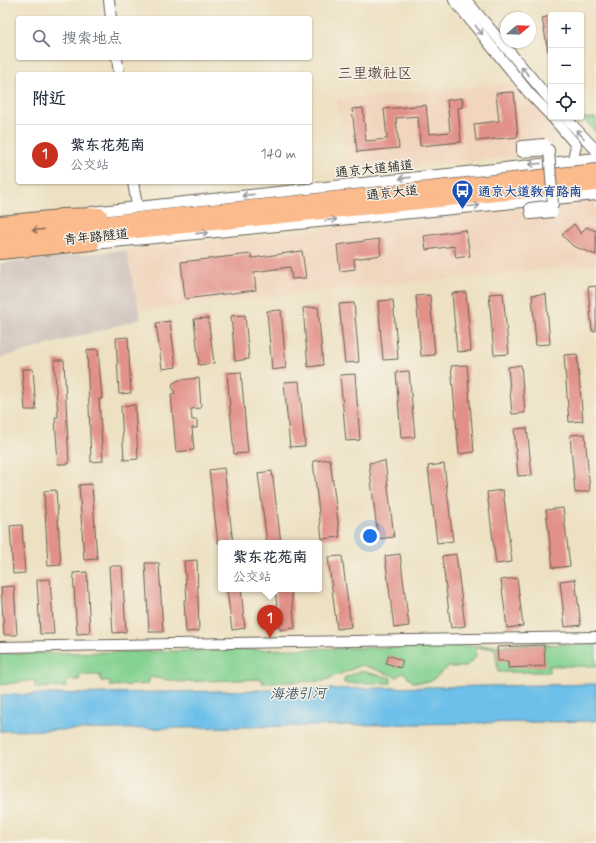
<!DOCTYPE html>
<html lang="zh">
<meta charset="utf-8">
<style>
:root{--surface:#fff;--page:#f6f6f7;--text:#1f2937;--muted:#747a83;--line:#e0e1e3;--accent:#c8321e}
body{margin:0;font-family:Mynerve,"LXGW WenKai TC",sans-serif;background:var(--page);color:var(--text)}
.controls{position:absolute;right:12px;top:12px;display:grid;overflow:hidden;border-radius:4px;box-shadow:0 1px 3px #0004}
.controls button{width:36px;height:36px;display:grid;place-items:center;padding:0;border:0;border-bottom:1px solid var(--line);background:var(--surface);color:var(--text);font:20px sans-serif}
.compass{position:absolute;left:500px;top:12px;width:36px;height:36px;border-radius:50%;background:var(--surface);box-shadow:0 1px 3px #0004;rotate:71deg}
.you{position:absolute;left:370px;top:536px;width:14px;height:14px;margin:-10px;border:3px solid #fff;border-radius:50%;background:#1a73e8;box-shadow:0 0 0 6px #1a73e833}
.badge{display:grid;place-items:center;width:26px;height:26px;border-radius:50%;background:var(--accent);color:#fff;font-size:13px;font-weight:700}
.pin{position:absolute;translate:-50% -33px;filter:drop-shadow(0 1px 2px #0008)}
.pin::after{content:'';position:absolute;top:21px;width:14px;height:12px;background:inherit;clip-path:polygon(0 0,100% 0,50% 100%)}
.popup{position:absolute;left:218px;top:540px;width:104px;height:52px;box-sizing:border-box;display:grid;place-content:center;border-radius:4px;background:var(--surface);filter:drop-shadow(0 1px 3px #0005);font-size:13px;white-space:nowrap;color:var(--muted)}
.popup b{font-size:15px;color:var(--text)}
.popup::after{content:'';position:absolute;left:50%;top:100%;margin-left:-8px;border:8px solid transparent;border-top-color:var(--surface)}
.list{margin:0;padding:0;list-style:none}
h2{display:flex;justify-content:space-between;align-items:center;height:52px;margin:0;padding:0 16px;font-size:17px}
h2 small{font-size:13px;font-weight:400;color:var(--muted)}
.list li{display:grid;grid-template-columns:26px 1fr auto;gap:12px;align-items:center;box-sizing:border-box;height:60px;padding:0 16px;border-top:1px solid var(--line)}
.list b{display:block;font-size:15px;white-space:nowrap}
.list p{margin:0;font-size:13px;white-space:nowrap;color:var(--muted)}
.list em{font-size:13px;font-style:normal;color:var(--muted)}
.icon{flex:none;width:22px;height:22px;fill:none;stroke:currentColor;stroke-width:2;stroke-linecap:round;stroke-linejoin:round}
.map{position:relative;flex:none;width:596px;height:843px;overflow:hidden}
.search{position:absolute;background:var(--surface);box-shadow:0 1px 3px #0004;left:16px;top:16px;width:296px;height:44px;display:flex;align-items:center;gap:10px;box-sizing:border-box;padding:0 14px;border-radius:4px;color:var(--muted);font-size:15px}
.panel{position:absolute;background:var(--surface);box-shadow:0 1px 3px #0004;left:16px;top:72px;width:296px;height:112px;border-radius:4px}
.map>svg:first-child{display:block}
</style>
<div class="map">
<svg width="596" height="843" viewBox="0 0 596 843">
<rect width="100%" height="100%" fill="#f7f3e8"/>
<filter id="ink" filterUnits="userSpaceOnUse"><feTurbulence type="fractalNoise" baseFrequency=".025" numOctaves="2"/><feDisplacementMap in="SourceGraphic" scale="8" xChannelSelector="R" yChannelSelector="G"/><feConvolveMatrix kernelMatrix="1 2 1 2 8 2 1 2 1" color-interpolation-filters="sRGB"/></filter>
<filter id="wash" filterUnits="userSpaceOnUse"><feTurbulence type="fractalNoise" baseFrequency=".012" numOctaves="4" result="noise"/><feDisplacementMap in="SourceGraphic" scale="16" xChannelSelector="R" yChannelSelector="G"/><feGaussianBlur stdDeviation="0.9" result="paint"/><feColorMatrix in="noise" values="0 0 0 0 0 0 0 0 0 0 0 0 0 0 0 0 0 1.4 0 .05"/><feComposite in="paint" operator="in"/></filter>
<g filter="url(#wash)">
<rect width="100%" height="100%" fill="#ede1c2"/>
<g fill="#f1d5bd">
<path d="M514 83 541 111 556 136 551 146 536 155 348 173 337 99Z"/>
<path d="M593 200 596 201V264L139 310 126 250Z"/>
</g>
<path fill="#cec1ba" d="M126 250 141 319 0 358V263Z"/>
<g fill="#85d291" stroke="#507756">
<path d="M583 118H596V133Z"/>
<path d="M596 644V668L593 666H549V672H498L495 648H476V657L465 667H448L430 682H413L407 677V674L402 673 397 677 362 665 323 681 262 683V679L180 682 150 677 148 684 110 686 109 681H101L100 675H79V680H67V687L35 688V680L0 685V654Z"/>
<path d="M361 671 391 678V683H344V678Z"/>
</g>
<path fill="#6dc0e9" stroke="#446e82" d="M596 684V721L0 731V695Z"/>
<g id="blocks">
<g fill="#e29189">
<path d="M551 16V51H548L542 18Z"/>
<path d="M514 92 518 137 476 141 474 124 499 121 496 93Z"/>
<path d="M462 98 463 107 458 108 461 142 420 146 418 116 396 118 399 148 357 152 352 109 363 108 366 141 387 139 384 109 426 105 429 134 450 132 447 100Z"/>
<path d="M574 224 581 234 586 227 596 231V255L573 246 562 235Z"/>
<path d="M466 230 470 256 456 258 454 246 426 250 424 236Z"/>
<path d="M379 239 381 255 354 259 355 269 340 271 337 245Z"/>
<path d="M302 251 306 278 292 279 290 267 254 272 256 290 185 299 181 262 251 254 252 258Z"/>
<path d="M596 286V331H592L588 287Z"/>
<path d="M466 292 471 351 457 352 452 293Z"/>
<path d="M503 293 509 354 494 355 489 294Z"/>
<path d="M546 294 550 344 536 345 532 295Z"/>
<path d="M430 295 435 355 421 356 416 296Z"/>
<path d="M393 300 398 359 383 360 378 301Z"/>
<path d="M354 303 359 362 345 363 339 304Z"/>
<path d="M318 307 323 365 308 367 303 308Z"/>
<path d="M281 310 286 368 272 370 267 311Z"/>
<path d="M245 315 249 359 235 361 231 316Z"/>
<path d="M208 318 214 363 199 365 194 319Z"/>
<path d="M170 321 176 367 162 369 156 323Z"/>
<path d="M128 337 131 393 119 394 116 338Z"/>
<path d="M98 349 102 399H99L103 461 91 462 87 350Z"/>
<path d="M577 354 583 421 569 422 564 355Z"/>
<path d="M54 360H64L69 464H58L55 417H58Z"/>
<path d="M467 365 474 452 459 454 451 366Z"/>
<path d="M521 365 525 413 512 414 508 367Z"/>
<path d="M22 369H33L36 410H25Z"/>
<path d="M409 371 415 437 401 438 396 372Z"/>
<path d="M241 372 248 453 234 454 227 373Z"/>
<path d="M355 374 360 440 346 441 340 375Z"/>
<path d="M199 378 201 408 191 409 192 420H197V428H192L194 450 176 452 171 394 175 393 172 386 173 383 179 380Z"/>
<path d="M299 381 305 446 290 447 284 382Z"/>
<path d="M135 405 138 459 124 460 121 406Z"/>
<path d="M527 428 532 475 518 476 514 429Z"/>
<path d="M585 434 590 491 575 493 570 435Z"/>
<path d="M330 459 340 537 322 539 313 461Z"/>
<path d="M385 461 394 537 378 539 369 463Z"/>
<path d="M444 464 453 541 437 543 428 466Z"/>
<path d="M224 468 233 543H218L209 470Z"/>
<path d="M272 471 281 543H267L258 473Z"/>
<path d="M92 484 97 559 84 560 79 485Z"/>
<path d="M56 490 61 565 48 566 44 491Z"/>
<path d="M503 490 512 562 496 564 487 492Z"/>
<path d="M563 508 570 566 553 568 546 510Z"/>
<path d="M22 525 25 573 13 574 10 526Z"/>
<path d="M400 554 409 626 394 628 385 556Z"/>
<path d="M456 554 465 626 451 628 442 556Z"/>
<path d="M342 556 351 627 337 629 328 557Z"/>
<path d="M197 560 199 631 186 632 184 600H187L184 561Z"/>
<path d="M145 563H159L163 632H149Z"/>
<path d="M109 566H122L126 632 113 633Z"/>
<path d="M87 572 90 633 77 634 73 573Z"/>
<path d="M517 578 523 626 507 628 501 580Z"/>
<path d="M50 579 54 634H40L37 580Z"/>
<path d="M575 579 581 625 565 627 560 581Z"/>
<path d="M14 586 17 635H4L1 587Z"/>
<path d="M227 589H241L245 628 232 630Z"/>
<path d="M275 589H291L295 628 280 630Z"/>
<path d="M544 645 545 666 508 668V661H498L497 647Z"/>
<path d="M389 655 403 661 400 668 386 663Z"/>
</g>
</g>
</g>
<g filter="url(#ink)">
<use href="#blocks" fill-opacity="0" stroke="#656156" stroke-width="1"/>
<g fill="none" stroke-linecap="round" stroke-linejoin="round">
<defs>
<g id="minor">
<path d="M109 0 111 18"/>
<path d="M454 0 529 93 551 116"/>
<path d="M466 0 551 101"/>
<path d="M117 58 119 74"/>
<path d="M552 117 576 145 573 159"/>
<path d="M565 117 596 150"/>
<path d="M133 182 137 206"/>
<path d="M91 212 596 158"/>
<path d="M93 244 596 195"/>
<path d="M0 647 596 637"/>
</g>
<g id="major">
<path d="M0 222 60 216"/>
<path d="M0 253 93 244"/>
</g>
<g id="highway">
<path d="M60 216 100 215"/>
<path d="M0 234 596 171"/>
<path d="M0 245 596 184"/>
</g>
</defs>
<use href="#minor" stroke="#656156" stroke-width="12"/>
<use href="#major" stroke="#656156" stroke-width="14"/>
<use href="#highway" stroke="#656156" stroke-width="16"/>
<use href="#minor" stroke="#fff" stroke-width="10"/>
<use href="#major" stroke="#fbbb8d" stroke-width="12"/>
<use href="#highway" stroke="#fbbb8d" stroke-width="14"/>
<defs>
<path id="minor-bridge" d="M545 144 522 146V152L549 150 553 205 530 208 531 214 553 212"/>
</defs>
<use href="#minor-bridge" stroke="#656156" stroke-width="12" stroke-linecap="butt"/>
<use href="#minor-bridge" stroke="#fff" stroke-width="10"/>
</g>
<defs><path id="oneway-shaft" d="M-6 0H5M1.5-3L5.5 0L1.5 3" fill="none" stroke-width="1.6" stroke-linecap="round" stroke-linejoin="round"/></defs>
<g stroke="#999">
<use href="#oneway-shaft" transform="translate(479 30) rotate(51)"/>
<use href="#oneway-shaft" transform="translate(525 71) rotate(-131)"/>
<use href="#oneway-shaft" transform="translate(580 134) rotate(-132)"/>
<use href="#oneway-shaft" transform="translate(535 164) rotate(174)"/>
<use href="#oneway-shaft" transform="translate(405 178) rotate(174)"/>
<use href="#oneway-shaft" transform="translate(248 195) rotate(174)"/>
<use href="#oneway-shaft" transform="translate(474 206) rotate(-5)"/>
<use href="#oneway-shaft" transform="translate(331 220) rotate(-6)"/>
<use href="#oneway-shaft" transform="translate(202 233) rotate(-6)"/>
</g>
<use stroke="#8c6c54" href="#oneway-shaft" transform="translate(38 230) rotate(174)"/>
</g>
<defs>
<symbol id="bus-pin" viewBox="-11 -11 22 30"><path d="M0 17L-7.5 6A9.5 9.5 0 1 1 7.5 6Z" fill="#1a4fb4" stroke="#f7f3e8"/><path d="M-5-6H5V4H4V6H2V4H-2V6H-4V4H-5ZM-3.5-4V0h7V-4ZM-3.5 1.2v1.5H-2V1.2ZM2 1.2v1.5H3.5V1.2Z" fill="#fff"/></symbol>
</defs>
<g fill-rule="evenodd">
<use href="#bus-pin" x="450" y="178" width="25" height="34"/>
</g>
<g text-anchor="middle" stroke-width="3" stroke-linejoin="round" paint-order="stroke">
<g font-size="13" fill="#1c1c1c" stroke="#f7f3e8">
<text transform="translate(374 168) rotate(-6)" y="5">通京大道辅道</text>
<text transform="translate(392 192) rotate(-6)" y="5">通京大道</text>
<text transform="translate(96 236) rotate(-6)" y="5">青年路隧道</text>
</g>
<g font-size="13" font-weight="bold" fill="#164399" stroke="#f7f3e8" text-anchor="start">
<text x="478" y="196">通京大道教育路南</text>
</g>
<g font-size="14" font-style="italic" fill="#385564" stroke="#f7f3e8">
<text transform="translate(298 693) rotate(-1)" y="5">海港引河</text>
</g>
<g font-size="15" fill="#614542" stroke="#f7f3e8">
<text x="375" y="78">三里墩社区</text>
</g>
</g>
</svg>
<div class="controls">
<button>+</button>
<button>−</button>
<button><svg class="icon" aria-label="locate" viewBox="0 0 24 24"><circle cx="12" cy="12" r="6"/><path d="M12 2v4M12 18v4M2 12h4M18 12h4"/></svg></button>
</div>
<svg class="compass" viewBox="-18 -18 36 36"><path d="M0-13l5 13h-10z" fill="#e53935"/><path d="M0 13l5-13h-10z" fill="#747a83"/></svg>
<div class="you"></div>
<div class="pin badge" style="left:270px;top:638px">1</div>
<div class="popup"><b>紫东花苑南</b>公交站</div>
<div class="search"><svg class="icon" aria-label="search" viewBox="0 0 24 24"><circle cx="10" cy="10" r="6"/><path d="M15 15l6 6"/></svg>搜索地点</div>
<section class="panel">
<h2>附近<small></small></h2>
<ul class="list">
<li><span class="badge">1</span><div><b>紫东花苑南</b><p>公交站</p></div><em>140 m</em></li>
</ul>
</section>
</div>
